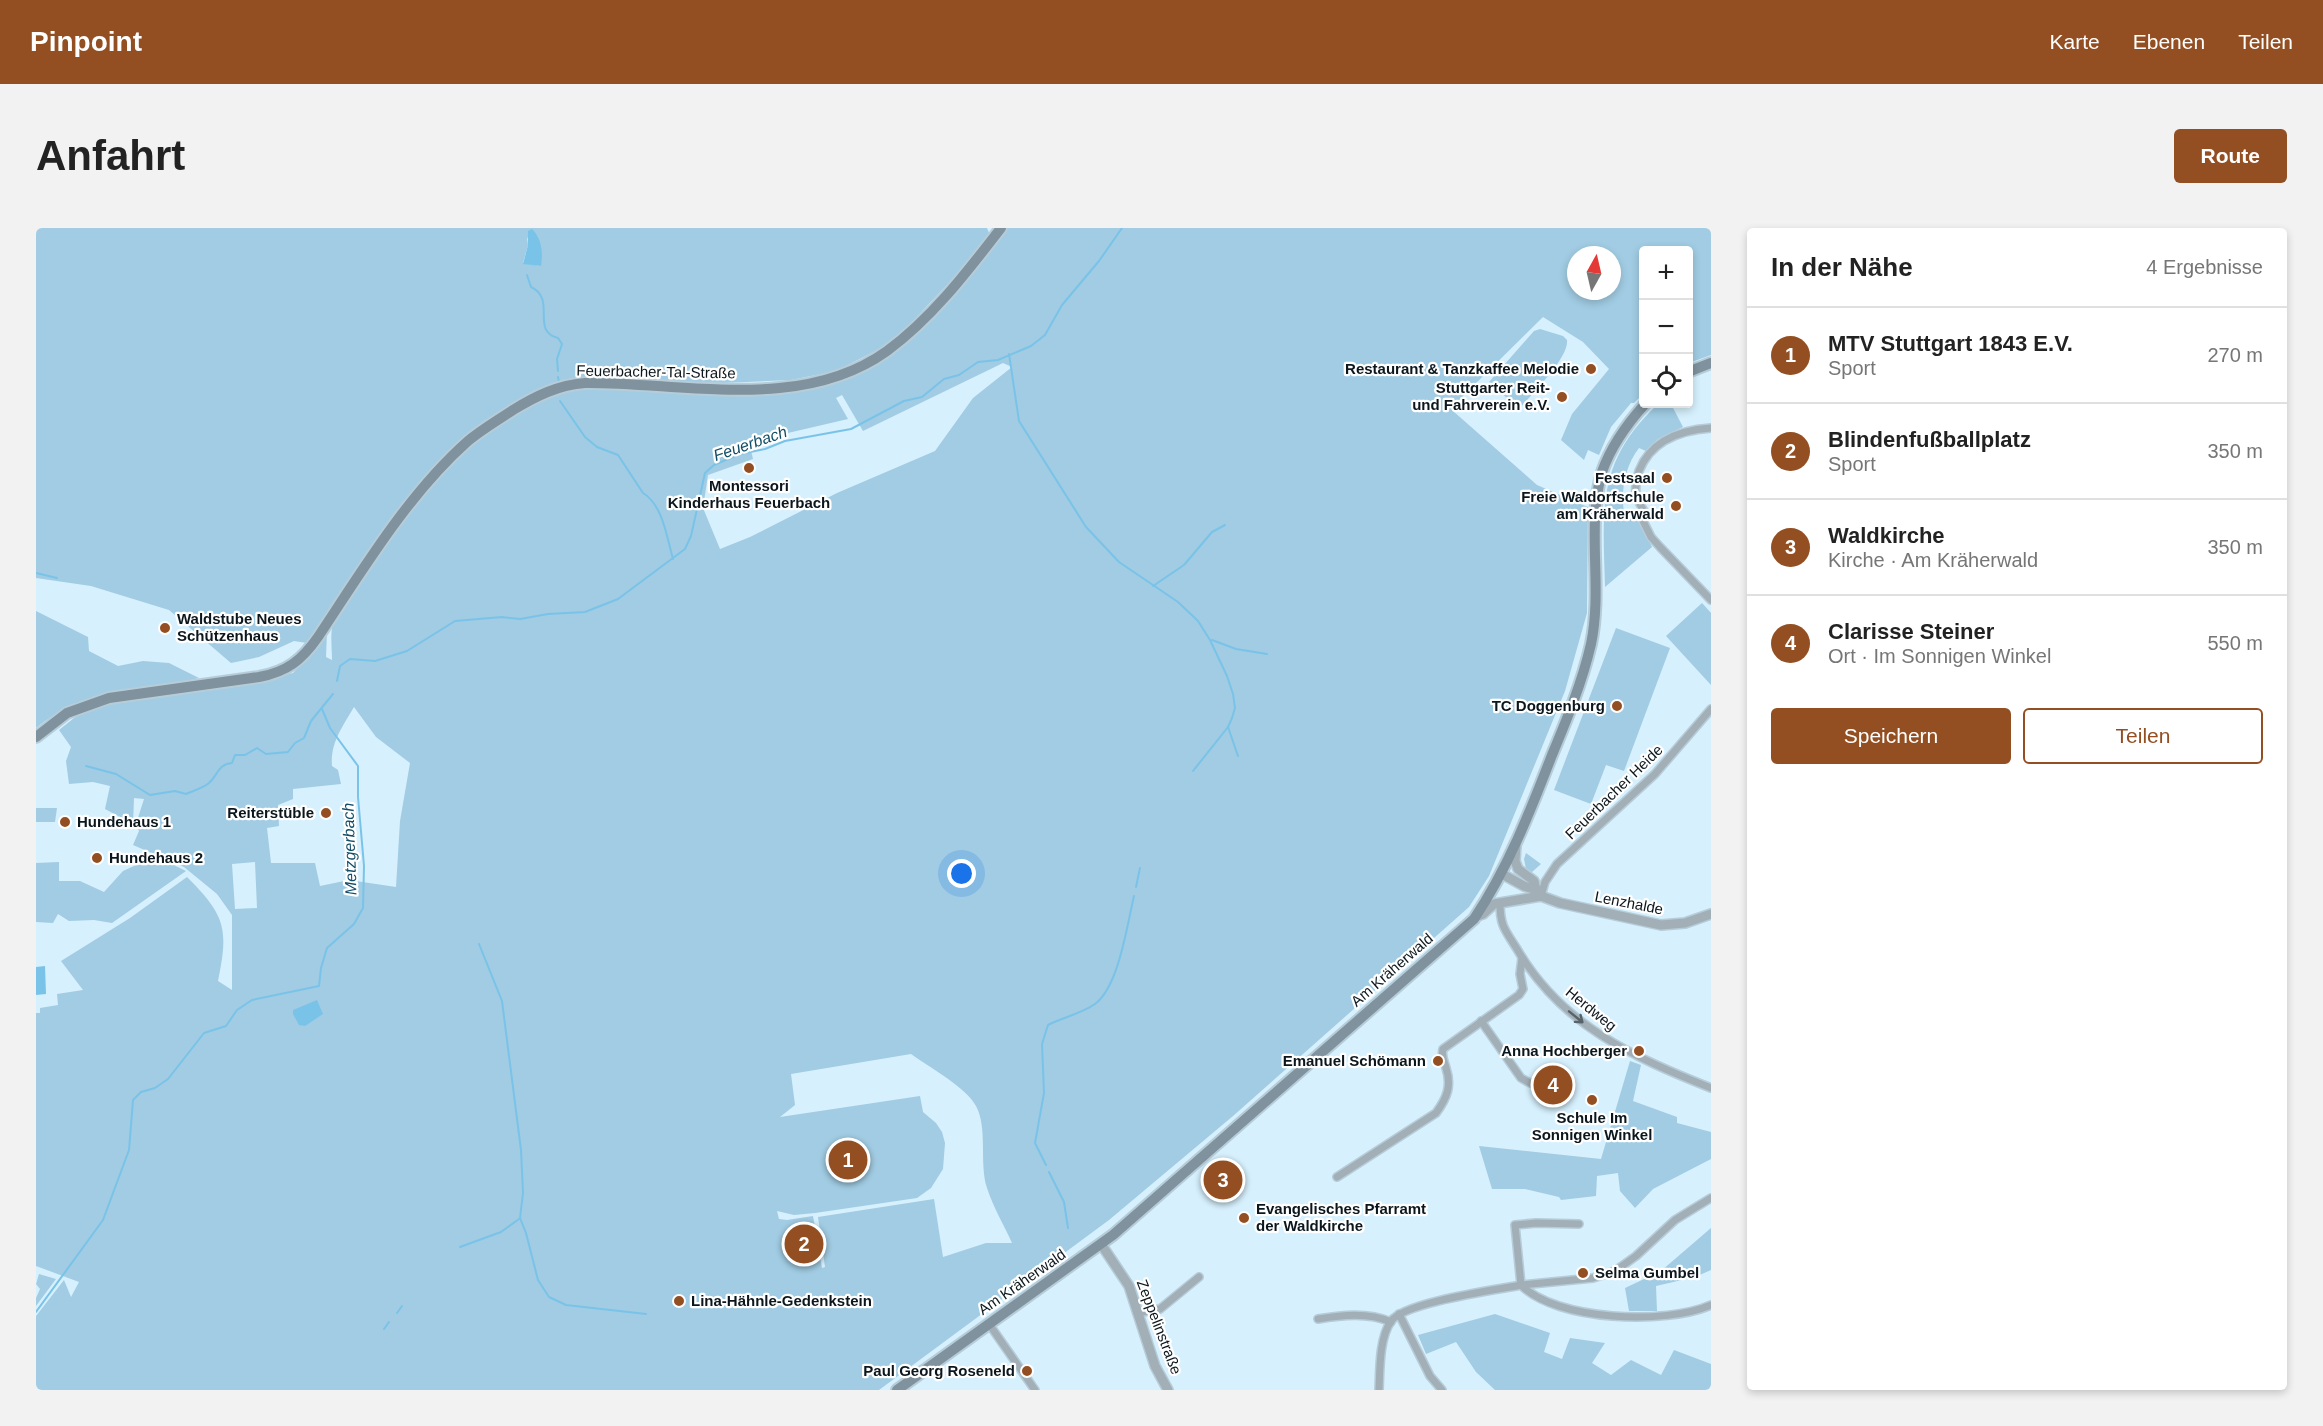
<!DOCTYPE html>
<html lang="de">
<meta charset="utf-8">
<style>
:root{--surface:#fff;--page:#f2f2f2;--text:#222;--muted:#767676;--line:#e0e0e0;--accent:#934f22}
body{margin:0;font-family:Helvetica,sans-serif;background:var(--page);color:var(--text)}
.controls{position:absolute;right:18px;top:18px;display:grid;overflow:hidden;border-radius:6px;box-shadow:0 3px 9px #0003}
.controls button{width:54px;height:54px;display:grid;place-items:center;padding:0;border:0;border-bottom:2px solid var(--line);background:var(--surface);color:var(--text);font:30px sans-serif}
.compass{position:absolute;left:1531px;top:18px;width:54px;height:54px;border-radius:50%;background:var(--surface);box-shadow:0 3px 9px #0003;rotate:8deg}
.you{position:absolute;left:926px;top:646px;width:21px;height:21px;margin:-15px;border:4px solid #fff;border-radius:50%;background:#1a73e8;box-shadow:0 0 0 9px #1a73e833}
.badge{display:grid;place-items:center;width:39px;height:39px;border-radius:50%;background:var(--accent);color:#fff;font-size:20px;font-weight:700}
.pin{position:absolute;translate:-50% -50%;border:3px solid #fff;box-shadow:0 2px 6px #0006}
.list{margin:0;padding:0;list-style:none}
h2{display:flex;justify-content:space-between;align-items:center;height:78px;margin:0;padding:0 24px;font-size:26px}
h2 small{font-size:20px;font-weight:400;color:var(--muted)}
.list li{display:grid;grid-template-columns:39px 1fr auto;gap:18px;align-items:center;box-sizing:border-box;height:96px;padding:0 24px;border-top:2px solid var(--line)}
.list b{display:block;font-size:22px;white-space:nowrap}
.list p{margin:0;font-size:20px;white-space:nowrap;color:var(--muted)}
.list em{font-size:20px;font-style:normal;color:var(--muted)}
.actions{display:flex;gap:12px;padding:18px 24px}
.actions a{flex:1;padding:14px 0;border:2px solid var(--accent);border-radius:6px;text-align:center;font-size:21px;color:var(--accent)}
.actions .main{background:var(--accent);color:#fff}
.icon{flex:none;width:33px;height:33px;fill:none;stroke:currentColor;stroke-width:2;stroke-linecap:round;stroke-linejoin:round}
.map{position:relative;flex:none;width:1675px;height:1162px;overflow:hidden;border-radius:6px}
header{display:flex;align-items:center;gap:36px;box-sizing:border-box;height:84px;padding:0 30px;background:var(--accent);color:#fff}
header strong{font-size:28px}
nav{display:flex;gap:33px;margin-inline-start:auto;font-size:21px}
.intro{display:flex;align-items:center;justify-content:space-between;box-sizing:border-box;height:144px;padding:0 36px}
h1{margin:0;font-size:42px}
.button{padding:15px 27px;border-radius:6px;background:var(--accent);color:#fff;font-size:21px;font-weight:700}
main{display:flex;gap:36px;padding:0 36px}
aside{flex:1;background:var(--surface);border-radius:6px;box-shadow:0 3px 9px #0003}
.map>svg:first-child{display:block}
</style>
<header>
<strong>Pinpoint</strong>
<nav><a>Karte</a><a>Ebenen</a><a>Teilen</a></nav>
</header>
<div class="intro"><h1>Anfahrt</h1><a class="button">Route</a></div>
<main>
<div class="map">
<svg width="1675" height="1162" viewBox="0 0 1675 1162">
<rect width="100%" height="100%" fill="#d6f0fd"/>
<g fill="#a1cce3" fill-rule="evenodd">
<path d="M0 0H951L954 7 925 42 857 114 800 143 755 152 687 155 537 151 517 159 432 211 271 415 258 413 223 429 195 435 133 382 55 358 0 350ZM491 9 505 38 487 35 492 17Z"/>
<path d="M970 0H1675V127L1653 135 1652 22H1608L1607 166 1598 175H1595L1575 199 1563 227 1552 222 1548 232 1525 212 1536 186 1573 141 1547 114 1507 89 1423 172 1417 183 1501 257 1552 279 1551 385 1529 463 1453 648 1433 679 1197 888 1073 992 843 1162H0V1088L28 1052 35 1069 43 1054 0 1038V785H4V780L22 777 21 766 47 762 25 733 94 690 151 649C189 687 193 700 182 753L196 762V687L181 666 148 639 97 617 103 603 100 596 108 571 98 570 97 596 69 581 74 558 57 554 33 556 30 533 35 519 23 502 38 490 54 481 81 473 217 455 257 445 277 424 291 403 290 429 296 432C296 421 294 406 297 395 300 384 322 357 330 346 383 268 444 186 539 159L754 161 790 157 803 153 837 135 962 11ZM1540 27H1576V63H1540ZM967 135 976 139 937 170 899 223 801 265 714 309 684 321 667 280 672 247 717 231 713 214 812 191 800 170 806 167 827 203ZM318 479 340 509 374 535 364 593 360 659 313 652 284 658 279 635H235L231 600 243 598 242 577 257 571V561L305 556 302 542 296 538C294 515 307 498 318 479ZM219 634 221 680 199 681 196 636ZM875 826C893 839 930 859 940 878 952 900 943 935 951 960 957 979 968 997 976 1015H950L907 1029 898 971 782 989 789 1039 786 1040 777 988 751 992 743 991 741 983 758 987 779 985 881 970 895 960 907 941 909 915 906 904 900 895 887 884 884 868 744 889 759 877 755 846Z"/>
<path d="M1504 101 1527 108 1531 112C1533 130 1495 167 1483 181L1453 154 1498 103Z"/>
<path d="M1622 176H1635L1647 199 1622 211 1610 223 1603 220C1588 240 1585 262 1588 286L1600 284 1616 319 1569 359C1567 281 1560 234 1622 176Z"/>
<path d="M1666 375 1675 385V457L1630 408Z"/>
<path d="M0 383 52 409 53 423 82 438 107 433 133 435 163 450C108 465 46 461 0 500Z"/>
<path d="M1580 400 1634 420 1588 543 1570 537 1555 576 1518 562Z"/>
<path d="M0 580H21L19 594H0Z"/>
<path d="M1490 625 1505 636 1496 644 1490 641 1488 631Z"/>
<path d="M115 626 150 643 76 695 58 692 33 693 22 686 17 695 0 694V635L23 634V653H44L68 664 87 643 109 633Z"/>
<path d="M1594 833 1605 837 1597 873 1641 889V895L1675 904V931L1617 961 1599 980 1584 963 1582 945 1561 948 1560 968 1525 972 1523 969 1489 961H1456L1443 918 1565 931Z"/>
<path d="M1675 1000V1042L1659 1049 1620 1058 1621 1083H1593L1589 1060 1625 1043Z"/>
<path d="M3 1046 20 1051 0 1078V1070L4 1061 0 1056Z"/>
<path d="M1459 1086 1514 1105 1508 1124 1526 1131 1534 1110 1569 1115 1556 1135 1575 1147 1595 1132 1625 1147 1638 1122 1675 1136V1162H1459L1440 1144 1420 1114 1390 1126 1382 1107Z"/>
</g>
<g fill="#7ac3e8">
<path d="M496 1C506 11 507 24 505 38L487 36 492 17V3Z"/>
<path d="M9 738 10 766 0 767V739Z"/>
<path d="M281 772 287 786 269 798 263 797 257 786V782Z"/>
</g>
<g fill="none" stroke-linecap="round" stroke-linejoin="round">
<g stroke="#7ac3e8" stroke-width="2">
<path d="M491 47 495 59C521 71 494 103 522 110L526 116 521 131 522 143"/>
<path d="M973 126 983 193 1050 299 1083 334 1142 374 1162 393 1174 412 1191 448 1197 466 1199 480 1196 490 1192 499 1157 543"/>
<path d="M522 149 523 154"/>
<path d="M524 173 549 209 561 219 582 227 607 265C627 277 631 310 637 331"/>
<path d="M0 345 21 350"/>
<path d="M1117 358 1148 337 1176 304 1189 297"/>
<path d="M1176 412 1200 421 1231 426"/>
<path d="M301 453 304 438 314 431 339 433 371 423 419 393 466 389 484 391 512 386 549 384 582 371 649 321 655 308 669 245 678 237 704 226 729 221 749 213 815 201 868 173 886 169 908 151 923 147 942 134 962 132 995 118 1009 107 1026 77 1063 33 1086 0"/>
<path d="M1192 499 1202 528"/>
<path d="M50 538 80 546 114 567 139 563 150 566C157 563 167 560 173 555 182 547 182 536 196 535L199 527H209L221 520 230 526 252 524 259 515 268 510 275 493 297 466"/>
<path d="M1100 659 1104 640"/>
<path d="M443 716 466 773 485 922 487 965 484 990 490 1005 502 1052 513 1069 530 1077 610 1086"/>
<path d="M1010 937 999 915 1008 865 1006 816 1012 797C1027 789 1045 786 1059 776 1083 758 1091 697 1098 668"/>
<path d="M1013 944 1028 974 1032 1000"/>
<path d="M424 1019 465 1004 483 991"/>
<path d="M0 1084 67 992 93 922 97 872 105 864 119 860 132 851 168 805 190 798 201 782 216 772 283 758 285 740 291 720 318 696 327 680 328 638 322 569V538L294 500 286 481"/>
<path d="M361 1085 366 1078"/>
<path d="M348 1101 353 1094"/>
</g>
<defs>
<g id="minor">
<path d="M1675 200C1645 202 1615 212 1603 243 1601 250 1599 259 1600 266 1601 272 1605 278 1608 283L1605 289 1615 309 1624 319 1675 372"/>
<path d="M1505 668 1509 654 1521 636 1619 546 1675 481"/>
<path d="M1464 675C1464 698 1469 702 1481 721 1525 797 1597 829 1675 860"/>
<path d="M1445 793 1485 850 1494 855 1522 862"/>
<path d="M1301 949 1400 885C1411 870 1416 858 1410 840 1408 833 1405 828 1407 821L1483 767 1487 761 1484 746 1486 730"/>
<path d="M1543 996 1500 995 1479 997 1485 1057 1557 1050 1579 1043 1600 1028 1639 992 1675 970"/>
<path d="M1101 1085 1124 1081 1163 1049"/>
<path d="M1363 1086 1394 1148 1406 1162"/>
<path d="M1282 1091C1306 1087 1332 1084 1355 1094"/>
<path d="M953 1096 999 1162"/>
<path d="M1343 1162C1344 1141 1343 1111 1355 1093 1369 1074 1459 1062 1485 1057 1520 1093 1630 1097 1675 1077"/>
</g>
<g id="tertiary">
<path d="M1480 617 1479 633 1482 641 1498 653 1500 662 1505 668 1524 675 1625 697 1649 695 1675 686"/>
<path d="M1466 646 1488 658 1500 662"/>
<path d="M1439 689 1447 686 1458 676 1505 668"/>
<path d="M1065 1016 1093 1058 1119 1138 1132 1162"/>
</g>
<g id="secondary">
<path d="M1652 144 1675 135"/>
<path d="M0 509 31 485 73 470 223 449C251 444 266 432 282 409 326 343 372 266 432 213 445 202 462 192 477 182 500 168 522 157 549 155 646 154 765 185 851 123 896 90 931 44 965 0"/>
<path d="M861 1162 1077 1007 1438 691C1472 640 1494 584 1516 527 1531 491 1546 455 1555 416 1567 359 1550 299 1566 244 1575 218 1591 196 1609 176"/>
</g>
</defs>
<use href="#minor" stroke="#b6cdd9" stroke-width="10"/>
<use href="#tertiary" stroke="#b6cdd9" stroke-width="12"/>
<use href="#secondary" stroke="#b6cdd9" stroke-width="14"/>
<use href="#minor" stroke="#a2afb7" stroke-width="7"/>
<use href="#tertiary" stroke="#a2afb7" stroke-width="9"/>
<use href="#secondary" stroke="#7f929d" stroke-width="10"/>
</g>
<defs><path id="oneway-shaft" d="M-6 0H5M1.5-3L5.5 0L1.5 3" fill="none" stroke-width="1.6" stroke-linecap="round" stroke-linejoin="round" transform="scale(1.5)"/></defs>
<use stroke="#57636a" href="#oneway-shaft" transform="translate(1540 789) rotate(39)"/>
<g fill="#934f22" stroke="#fff" stroke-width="2">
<circle cx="1555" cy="141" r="6"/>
<circle cx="1526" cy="169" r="6"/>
<circle cx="713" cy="240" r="6"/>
<circle cx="1631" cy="250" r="6"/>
<circle cx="1640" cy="278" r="6"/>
<circle cx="129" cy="400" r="6"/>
<circle cx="1581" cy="478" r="6"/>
<circle cx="290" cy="585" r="6"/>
<circle cx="29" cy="594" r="6"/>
<circle cx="61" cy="630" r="6"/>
<circle cx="1603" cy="823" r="6"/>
<circle cx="1402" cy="833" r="6"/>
<circle cx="1556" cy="872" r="6"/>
<circle cx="1208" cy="990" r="6"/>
<circle cx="1547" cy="1045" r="6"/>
<circle cx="643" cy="1073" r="6"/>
<circle cx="991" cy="1143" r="6"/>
</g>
<g text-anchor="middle" stroke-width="4.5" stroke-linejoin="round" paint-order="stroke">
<g font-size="15" font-weight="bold" fill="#0c171d" stroke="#fff" text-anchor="end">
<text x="1543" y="146">Restaurant &amp; Tanzkaffee Melodie</text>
<text x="1514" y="165">Stuttgarter Reit-<tspan x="1514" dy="17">und Fahrverein e.V.</tspan></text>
<text x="1619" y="255">Festsaal</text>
<text x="713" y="263" text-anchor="middle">Montessori<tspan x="713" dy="17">Kinderhaus Feuerbach</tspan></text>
<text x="1628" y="274">Freie Waldorfschule<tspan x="1628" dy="17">am Kräherwald</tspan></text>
<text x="141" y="396" text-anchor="start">Waldstube Neues<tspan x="141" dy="17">Schützenhaus</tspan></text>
<text x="1569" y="483">TC Doggenburg</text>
<text x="278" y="590">Reiterstüble</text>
<text x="41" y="599" text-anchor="start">Hundehaus 1</text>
<text x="73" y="635" text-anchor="start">Hundehaus 2</text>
<text x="1591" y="828">Anna Hochberger</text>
<text x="1390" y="838">Emanuel Schömann</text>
<text x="1556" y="895" text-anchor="middle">Schule Im<tspan x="1556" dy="17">Sonnigen Winkel</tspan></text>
<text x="1220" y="986" text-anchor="start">Evangelisches Pfarramt<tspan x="1220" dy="17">der Waldkirche</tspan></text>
<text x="1559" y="1050" text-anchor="start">Selma Gumbel</text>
<text x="655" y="1078" text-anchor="start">Lina-Hähnle-Gedenkstein</text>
<text x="979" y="1148">Paul Georg Roseneld</text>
</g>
<g font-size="15" fill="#0c171d" stroke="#fff">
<text transform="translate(620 144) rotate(1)" y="5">Feuerbacher-Tal-Straße</text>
<text transform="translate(1578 564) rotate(-44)" y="5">Feuerbacher Heide</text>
<text transform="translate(1593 675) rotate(11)" y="5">Lenzhalde</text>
<text transform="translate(1356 742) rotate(-41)" y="5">Am Kräherwald</text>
<text transform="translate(1555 781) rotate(39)" y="5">Herdweg</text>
<text transform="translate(986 1054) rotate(-35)" y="5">Am Kräherwald</text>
<text transform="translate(1123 1099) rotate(69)" y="5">Zeppelinstraße</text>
</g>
<g font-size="16" font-style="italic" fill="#124e67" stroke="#fff">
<text transform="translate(714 215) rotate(-19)" y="6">Feuerbach</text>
<text transform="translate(313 621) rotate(-92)" y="6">Metzgerbach</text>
</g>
</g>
</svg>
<div class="controls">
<button>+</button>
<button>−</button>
<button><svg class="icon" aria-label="locate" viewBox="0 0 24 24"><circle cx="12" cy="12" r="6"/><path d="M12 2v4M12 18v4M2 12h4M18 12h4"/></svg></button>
</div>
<svg class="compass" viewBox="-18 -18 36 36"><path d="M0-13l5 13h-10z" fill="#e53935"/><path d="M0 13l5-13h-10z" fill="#767676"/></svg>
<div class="you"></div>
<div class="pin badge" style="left:812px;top:932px">1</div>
<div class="pin badge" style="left:768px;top:1016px">2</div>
<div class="pin badge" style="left:1187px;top:952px">3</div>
<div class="pin badge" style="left:1517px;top:857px">4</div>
</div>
<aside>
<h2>In der Nähe<small>4 Ergebnisse</small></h2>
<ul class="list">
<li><span class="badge">1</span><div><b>MTV Stuttgart 1843 E.V.</b><p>Sport</p></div><em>270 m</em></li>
<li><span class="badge">2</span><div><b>Blindenfußballplatz</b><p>Sport</p></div><em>350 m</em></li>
<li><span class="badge">3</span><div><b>Waldkirche</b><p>Kirche · Am Kräherwald</p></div><em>350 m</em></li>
<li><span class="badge">4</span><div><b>Clarisse Steiner</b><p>Ort · Im Sonnigen Winkel</p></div><em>550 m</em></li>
</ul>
<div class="actions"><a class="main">Speichern</a><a>Teilen</a></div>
</aside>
</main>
